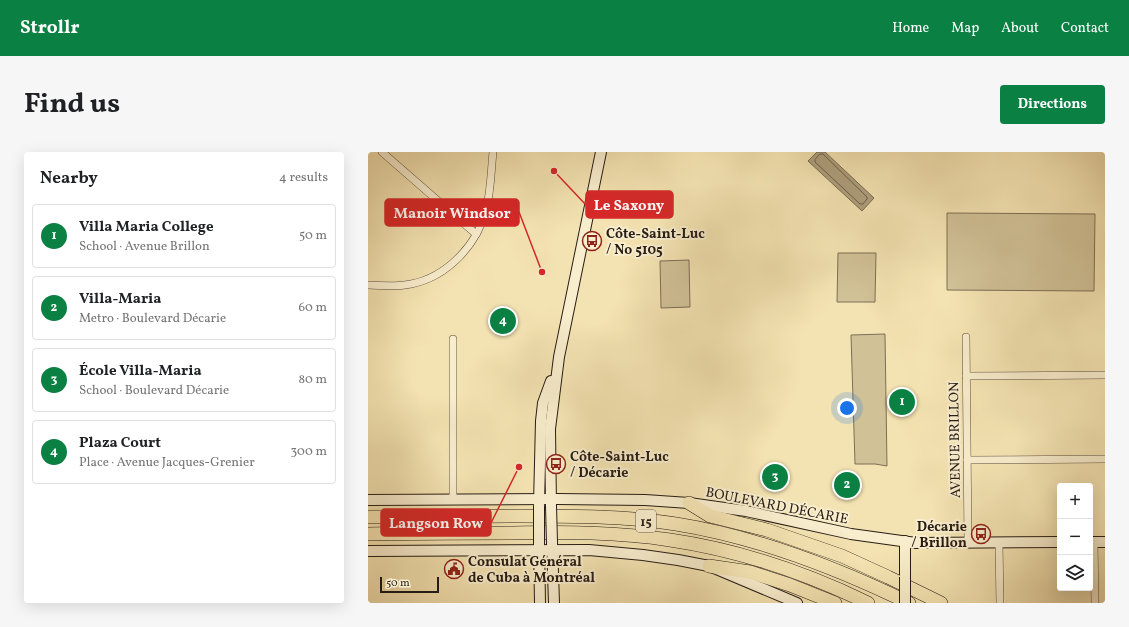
<!DOCTYPE html>
<meta charset="utf-8">
<style>
:root{--surface:#fff;--page:#f6f6f6;--text:#202124;--muted:#757577;--line:#e0e0e0;--accent:#0b8043}
body{margin:0;font-family:Vollkorn,serif;background:var(--page);color:var(--text)}
.controls{position:absolute;right:12px;bottom:12px;display:grid;overflow:hidden;border-radius:4px;box-shadow:0 4px 16px #0002}
.controls button{width:36px;height:36px;display:grid;place-items:center;padding:0;border:0;border-bottom:1px solid var(--line);background:var(--surface);color:var(--text);font:20px sans-serif}
.scale{position:absolute;left:12px;bottom:10px;width:59px;box-sizing:border-box;padding-left:4px;border:2px solid #271d15;border-top:0;font-size:11px;line-height:14px;white-space:nowrap;color:#271d15;-webkit-text-stroke:3px #f8edcd;paint-order:stroke}
.you{position:absolute;left:479px;top:256px;width:14px;height:14px;margin:-10px;border:3px solid #fff;border-radius:50%;background:#1a73e8;box-shadow:0 0 0 6px #1a73e833}
.badge{display:grid;place-items:center;width:26px;height:26px;border-radius:50%;background:var(--accent);color:#fff;font-size:13px;font-weight:700}
.pin{position:absolute;translate:-50% -50%;border:2px solid #fff;box-shadow:0 1px 4px #0006}
.list{margin:0;padding:0;list-style:none}
h2{display:flex;justify-content:space-between;align-items:center;height:52px;margin:0;padding:0 16px;font-size:17px}
h2 small{font-size:13px;font-weight:400;color:var(--muted)}
.list li{display:grid;grid-template-columns:26px 1fr auto;gap:12px;align-items:center;box-sizing:border-box;height:64px;margin:0 8px 8px;padding:0 8px;border:1px solid var(--line);border-radius:4px}
.list b{display:block;font-size:15px;white-space:nowrap}
.list p{margin:0;font-size:13px;white-space:nowrap;color:var(--muted)}
.list em{font-size:13px;font-style:normal;color:var(--muted)}
.icon{flex:none;width:22px;height:22px;fill:none;stroke:currentColor;stroke-width:2;stroke-linecap:round;stroke-linejoin:round}
.map{position:relative;flex:none;width:737px;height:451px;overflow:hidden;border-radius:4px}
header{display:flex;align-items:center;gap:24px;box-sizing:border-box;height:56px;padding:0 20px;background:var(--accent);color:#fff}
header strong{font-size:19px}
nav{display:flex;gap:22px;margin-inline-start:auto;font-size:14px}
.intro{display:flex;align-items:center;justify-content:space-between;box-sizing:border-box;height:96px;padding:0 24px}
h1{margin:0;font-size:28px}
.button{padding:10px 18px;border-radius:4px;background:var(--accent);color:#fff;font-size:14px;font-weight:700}
main{display:flex;gap:24px;padding:0 24px}
aside{flex:1;background:var(--surface);border-radius:4px;box-shadow:0 4px 16px #0002}
.map>svg:first-child{display:block}
</style>
<header>
<strong>Strollr</strong>
<nav><a>Home</a><a>Map</a><a>About</a><a>Contact</a></nav>
</header>
<div class="intro"><h1>Find us</h1><a class="button">Directions</a></div>
<main>
<aside>
<h2>Nearby<small>4 results</small></h2>
<ul class="list">
<li><span class="badge">1</span><div><b>Villa Maria College</b><p>School · Avenue Brillon</p></div><em>50 m</em></li>
<li><span class="badge">2</span><div><b>Villa-Maria</b><p>Metro · Boulevard Décarie</p></div><em>60 m</em></li>
<li><span class="badge">3</span><div><b>École Villa-Maria</b><p>School · Boulevard Décarie</p></div><em>80 m</em></li>
<li><span class="badge">4</span><div><b>Plaza Court</b><p>Place · Avenue Jacques-Grenier</p></div><em>300 m</em></li>
</ul>
</aside>
<div class="map">
<svg width="737" height="451" viewBox="0 0 737 451">
<rect width="100%" height="100%" fill="#f4e3b2"/>
<filter id="stains"><feTurbulence type="fractalNoise" baseFrequency=".005" numOctaves="4"/><feColorMatrix values="0 0 0 0 .2 0 0 0 0 .09 0 0 0 0 .02 0 0 0 .5 -.17"/></filter>
<radialGradient id="worn" r=".72"><stop offset=".6" stop-color="#630" stop-opacity="0"/><stop offset="1" stop-color="#630" stop-opacity=".3"/></radialGradient>
<g fill="#d1c197" stroke="#7c6f56">
<path d="M579 61 727 62 726 139 579 138Z"/>
<path d="M470 101H508L507 150H469Z"/>
<path d="M321 108 322 155 293 156 292 109Z"/>
<path d="M517 182 519 314 507 312H487L483 183Z"/>
</g>
<path fill="#aea07d" stroke="#786c53" d="M449 0H457L506 46 494 59 440 9Z"/>
<g fill="none" stroke-linecap="round" stroke-linejoin="round">
<path stroke="#6a5e49" stroke-width="1" d="M452 2H455L499 45V47L495 52H492L447 10V8Z"/>
<defs>
<g id="minor">
<path d="M14 0 108 82"/>
<path d="M0 133C14 134 29 135 43 132 79 125 109 93 118 58 123 39 123 19 125 0"/>
<path d="M598 185 600 390"/>
<path d="M598 224 737 223"/>
<path d="M599 308 737 307"/>
<path d="M85 348V187"/>
<path d="M726 390 727 451"/>
<path d="M631 391 632 451"/>
</g>
<g id="secondary">
<path d="M0 348 189 347 277 348 321 351 378 359 483 382 548 391 692 390"/>
<path d="M171 352 173 269 175 251 183 229"/>
<path d="M183 354 182 277 191 205 233 0"/>
<path d="M537 389V425"/>
<path d="M722 390H737"/>
<path d="M171 391 172 451"/>
<path d="M184 391 186 451"/>
<path d="M0 399 221 398 275 403 310 408 341 414 429 451"/>
</g>
<g id="motorway">
<path d="M321 351 342 364 399 378 474 404 520 425 573 451"/>
<path d="M0 365C51 365 103 364 154 364 205 364 257 364 308 372 390 385 467 415 541 451"/>
<path d="M0 382C48 381 97 381 145 381 198 380 250 380 302 388 371 398 438 421 500 451"/>
<path d="M341 414 382 420 422 433 467 451"/>
</g>
</defs>
<use href="#minor" stroke="#5a4e3c" stroke-width="8"/>
<use href="#secondary" stroke="#271d15" stroke-width="12"/>
<use href="#motorway" stroke="#271d15" stroke-width="14"/>
<use href="#minor" stroke="#f8edcd" stroke-width="7"/>
<use href="#secondary" stroke="#f8edcd" stroke-width="10"/>
<use href="#motorway" stroke="#f4e3b2" stroke-width="13"/>
<defs>
<g id="secondary-bridge">
<path d="M183 354 184 390"/>
<path d="M171 391V354"/>
<path d="M537 425V451"/>
</g>
</defs>
<use href="#secondary-bridge" stroke="#271d15" stroke-width="12" stroke-linecap="butt"/>
<use href="#secondary-bridge" stroke="#f8edcd" stroke-width="10"/>
</g>
<defs>
<symbol id="bus-ring" viewBox="-11 -11 22 22"><circle r="9.5" fill="#f8edcd" stroke="#8f2418" stroke-width="1.5"/><path d="M-5-6H5V4H4V6H2V4H-2V6H-4V4H-5ZM-3.5-4V0h7V-4ZM-3.5 1.2v1.5H-2V1.2ZM2 1.2v1.5H3.5V1.2Z" fill="#8f2418"/></symbol>
<symbol id="civic-ring" viewBox="-11 -11 22 22"><circle r="9.5" fill="#f8edcd" stroke="#8f2418" stroke-width="1.5"/><path d="M-.6-6.5H3V-4.5H.6V-3L4-1V1h2V6H-6V1h2V-1L-.6-3ZM-1.2 2.5V6h2.4V2.5Z" fill="#8f2418"/></symbol>
</defs>
<g fill-rule="evenodd">
<use href="#bus-ring" x="213" y="78" width="22" height="22"/>
<use href="#bus-ring" x="177" y="301" width="22" height="22"/>
<use href="#bus-ring" x="602" y="371" width="22" height="22"/>
<use href="#civic-ring" x="75" y="406" width="22" height="22"/>
</g>
<g text-anchor="middle" stroke-width="4" stroke-linejoin="round" paint-order="stroke">
<rect fill="#f8edcd" stroke="#665b4c" stroke-width="1" x="268" y="358" width="20" height="22" rx="3"/>
<g font-size="13" font-weight="bold" fill="#271d15">
<text x="278" y="374">15</text>
</g>
<g font-size="14" font-weight="bold" fill="#271d15" stroke="#f8edcd" text-anchor="start">
<text x="238" y="86">Côte-Saint-Luc<tspan x="238" dy="16">/ No 5105</tspan></text>
<text x="202" y="309">Côte-Saint-Luc<tspan x="202" dy="16">/ Décarie</tspan></text>
<text x="599" y="379" text-anchor="end">Décarie<tspan x="599" dy="16">/ Brillon</tspan></text>
<text x="100" y="414">Consulat Général<tspan x="100" dy="16">de Cuba à Montréal</tspan></text>
</g>
<g font-size="14" fill="#271d15" stroke="#f8edcd">
<text transform="translate(586 288) rotate(-91)" y="5">AVENUE BRILLON</text>
<text transform="translate(409 353) rotate(11)" y="5">BOULEVARD DÉCARIE</text>
</g>
</g>
<path fill="none" stroke="#d62828" stroke-width="1.5" d="M186 19L218 53M174 120L151 60M151 315L123 371"/>
<g fill="#d62828" stroke="#f8edcd" stroke-width="1.5">
<circle cx="186" cy="19" r="4"/>
<circle cx="174" cy="120" r="4"/>
<circle cx="151" cy="315" r="4"/>
</g>
<g fill="#d62828" stroke="#d62828" stroke-width="1.5">
<rect x="218" y="39" width="87" height="27" rx="4"/>
<rect x="17" y="47" width="134" height="27" rx="4"/>
<rect x="13" y="357" width="110" height="27" rx="4"/>
</g>
<g font-size="15" text-anchor="middle" font-weight="bold" fill="#fff">
<text x="261" y="58">Le Saxony</text>
<text x="84" y="66">Manoir Windsor</text>
<text x="68" y="376">Langson Row</text>
</g>
<rect width="100%" height="100%" filter="url(#stains)"/>
<rect width="100%" height="100%" fill="url(#worn)"/>
</svg>
<div class="controls">
<button>+</button>
<button>−</button>
<button><svg class="icon" aria-label="layers" viewBox="0 0 24 24"><path d="M12 4l9 5-9 5-9-5zM3 14l9 5 9-5"/></svg></button>
</div>
<div class="scale">50 m</div>
<div class="you"></div>
<div class="pin badge" style="left:534px;top:250px">1</div>
<div class="pin badge" style="left:479px;top:333px">2</div>
<div class="pin badge" style="left:407px;top:325px">3</div>
<div class="pin badge" style="left:135px;top:169px">4</div>
</div>
</main>
